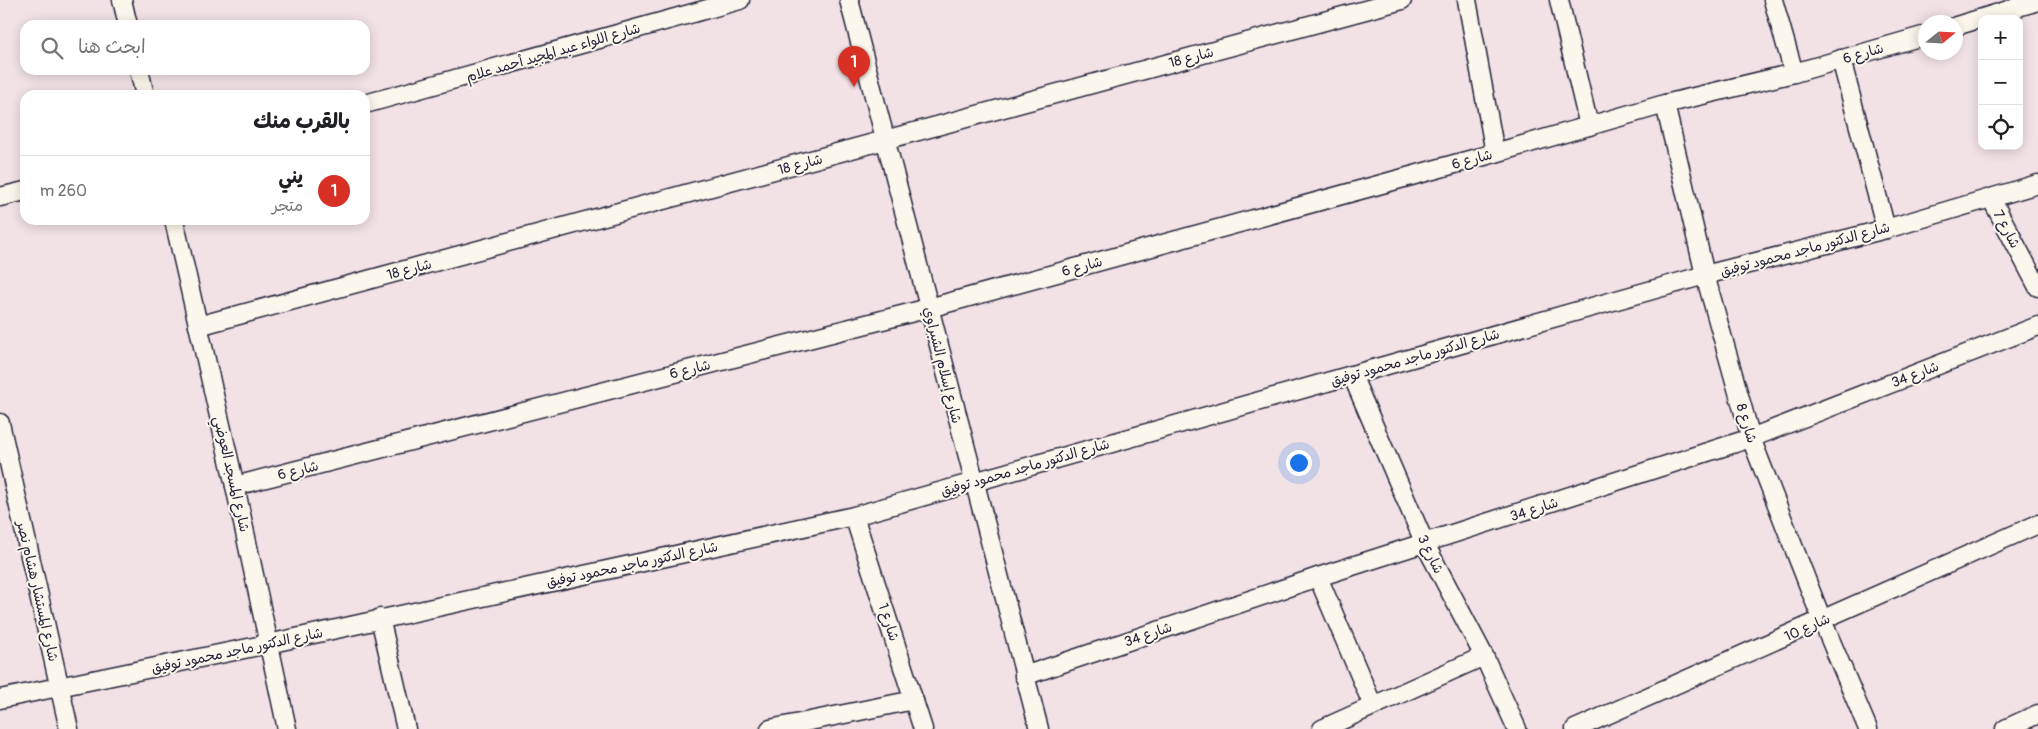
<!DOCTYPE html>
<html lang="ar">
<meta charset="utf-8">
<style>
:root{--surface:#fff;--page:#f6f6f6;--text:#202124;--muted:#757577;--line:#e0e0e0;--accent:#d93025}
body{margin:0;font-family:Pangolin,"Playpen Sans Arabic",sans-serif;background:var(--page);color:var(--text);direction:rtl}
.controls{position:absolute;right:15px;top:15px;display:grid;overflow:hidden;border-radius:10px;box-shadow:0 2px 12px #0003}
.controls button{width:45px;height:45px;display:grid;place-items:center;padding:0;border:0;border-bottom:1px solid var(--line);background:var(--surface);color:var(--text);font:25px sans-serif}
.compass{position:absolute;left:1918px;top:15px;width:45px;height:45px;border-radius:50%;background:var(--surface);box-shadow:0 2px 12px #0003;rotate:72deg}
.you{position:absolute;left:1298px;top:462px;width:18px;height:18px;margin:-12px;border:4px solid #fff;border-radius:50%;background:#1a73e8;box-shadow:0 0 0 8px #1a73e833}
.badge{display:grid;place-items:center;width:32px;height:32px;border-radius:50%;background:var(--accent);color:#fff;font-size:16px;font-weight:700}
.pin{position:absolute;translate:-50% -41px;filter:drop-shadow(0 1px 2px #0008)}
.pin::after{content:'';position:absolute;top:26px;width:18px;height:15px;background:inherit;clip-path:polygon(0 0,100% 0,50% 100%)}
.list{margin:0;padding:0;list-style:none}
h2{display:flex;justify-content:space-between;align-items:center;height:65px;margin:0;padding:0 20px;font-size:21px}
h2 small{font-size:16px;font-weight:400;color:var(--muted)}
.list li{display:grid;grid-template-columns:32px 1fr auto;gap:15px;align-items:center;box-sizing:border-box;height:70px;padding:0 20px;border-top:1px solid var(--line)}
.list b{display:block;font-size:19px;white-space:nowrap}
.list p{margin:0;font-size:16px;white-space:nowrap;color:var(--muted)}
.list em{font-size:16px;font-style:normal;color:var(--muted)}
.icon{flex:none;width:28px;height:28px;fill:none;stroke:currentColor;stroke-width:2;stroke-linecap:round;stroke-linejoin:round}
.map{position:relative;flex:none;width:2038px;height:729px;overflow:hidden;direction:ltr}
.search{position:absolute;background:var(--surface);box-shadow:0 2px 12px #0003;left:20px;top:20px;width:350px;height:55px;display:flex;align-items:center;gap:12px;box-sizing:border-box;padding:0 18px;border-radius:15px;color:var(--muted);font-size:19px}
.panel{position:absolute;background:var(--surface);box-shadow:0 2px 12px #0003;left:20px;top:90px;width:350px;height:135px;border-radius:15px;direction:rtl}
.map>svg:first-child{display:block}
</style>
<div class="map">
<svg width="2038" height="729" viewBox="0 0 2038 729">
<rect width="100%" height="100%" fill="#f2e2e6"/>
<filter id="ink" filterUnits="userSpaceOnUse"><feTurbulence type="fractalNoise" baseFrequency=".02" numOctaves="2"/><feDisplacementMap in="SourceGraphic" scale="10" xChannelSelector="R" yChannelSelector="G"/><feConvolveMatrix kernelMatrix="1 2 1 2 8 2 1 2 1" color-interpolation-filters="sRGB"/></filter>
<g filter="url(#ink)">
<g fill="none" stroke-linecap="round" stroke-linejoin="round">
<defs>
<g id="street">
<path d="M122 0 128 25"/>
<path d="M849 0 1039 729"/>
<path d="M1467 0 1495 153"/>
<path d="M1559 0 1589 126"/>
<path d="M1773 0 1794 73"/>
<path d="M1956 26 2038 1"/>
<path d="M1841 59 1886 229"/>
<path d="M139 70 145 95"/>
<path d="M365 104 740 0"/>
<path d="M1665 104 1705 275 1751 438 1822 620 1868 729"/>
<path d="M0 197 25 191"/>
<path d="M1991 198 2038 287"/>
<path d="M174 220 235 486 287 729"/>
<path d="M198 326 1402 0"/>
<path d="M1352 375 1425 544 1484 656 1517 729"/>
<path d="M0 423 69 729"/>
<path d="M235 486 929 308 1495 153 1665 104 1794 73 1926 35"/>
<path d="M854 516 923 729"/>
<path d="M1318 577 1373 706"/>
<path d="M380 618 406 729"/>
<path d="M1024 676 1318 577 1751 438 2038 326"/>
<path d="M0 699 268 644 854 516 1705 275 1886 229 2038 184"/>
<path d="M770 729 914 700"/>
<path d="M1322 729 1484 656"/>
<path d="M1575 729 2038 524"/>
<path d="M2005 729 2038 714"/>
</g>
</defs>
<use href="#street" stroke="#22223b" stroke-width="21"/>
<use href="#street" stroke="#fbf7ec" stroke-width="18"/>
</g>
</g>
<g text-anchor="middle" stroke-width="4" stroke-linejoin="round" paint-order="stroke">
<g font-size="14" fill="#22223b" stroke="#fbf7ec">
<text transform="translate(553 52) rotate(-16)" y="5">شارع اللواء عبد المجيد أحمد علام</text>
<text transform="translate(1863 53) rotate(-16)" y="5">شارع 6</text>
<text transform="translate(1191 57) rotate(-15)" y="5">شارع 18</text>
<text transform="translate(1472 159) rotate(-15)" y="5">شارع 6</text>
<text transform="translate(800 164) rotate(-15)" y="5">شارع 18</text>
<text transform="translate(2007 229) rotate(62)" y="5">شارع 7</text>
<text transform="translate(1805 249) rotate(-15)" y="5">شارع الدكتور ماجد محمود توفيق</text>
<text transform="translate(1082 266) rotate(-15)" y="5">شارع 6</text>
<text transform="translate(409 269) rotate(-15)" y="5">شارع 18</text>
<text transform="translate(1415 357) rotate(-16)" y="5">شارع الدكتور ماجد محمود توفيق</text>
<text transform="translate(943 365) rotate(76)" y="5">شارع إسلام الشبراوي</text>
<text transform="translate(690 369) rotate(-14)" y="5">شارع 6</text>
<text transform="translate(1915 374) rotate(-21)" y="5">شارع 34</text>
<text transform="translate(1747 423) rotate(73)" y="5">شارع 8</text>
<text transform="translate(1025 467) rotate(-16)" y="5">شارع الدكتور ماجد محمود توفيق</text>
<text transform="translate(298 470) rotate(-14)" y="5">شارع 6</text>
<text transform="translate(232 474) rotate(77)" y="5">شارع المسجد العوضي</text>
<text transform="translate(1534 509) rotate(-18)" y="5">شارع 34</text>
<text transform="translate(1431 554) rotate(64)" y="5">شارع 3</text>
<text transform="translate(632 564) rotate(-12)" y="5">شارع الدكتور ماجد محمود توفيق</text>
<text transform="translate(38 591) rotate(77)" y="5">شارع المستشار هشام نصر</text>
<text transform="translate(889 622) rotate(72)" y="5">شارع 1</text>
<text transform="translate(1807 627) rotate(-24)" y="5">شارع 10</text>
<text transform="translate(1148 634) rotate(-19)" y="5">شارع 34</text>
<text transform="translate(237 650) rotate(-12)" y="5">شارع الدكتور ماجد محمود توفيق</text>
</g>
</g>
</svg>
<div class="controls">
<button>+</button>
<button>−</button>
<button><svg class="icon" aria-label="locate" viewBox="0 0 24 24"><circle cx="12" cy="12" r="6"/><path d="M12 2v4M12 18v4M2 12h4M18 12h4"/></svg></button>
</div>
<svg class="compass" viewBox="-18 -18 36 36"><path d="M0-13l5 13h-10z" fill="#e53935"/><path d="M0 13l5-13h-10z" fill="#757577"/></svg>
<div class="you"></div>
<div class="pin badge" style="left:854px;top:87px">1</div>
<div class="search"><svg class="icon" aria-label="search" viewBox="0 0 24 24"><circle cx="10" cy="10" r="6"/><path d="M15 15l6 6"/></svg>ابحث هنا</div>
<section class="panel">
<h2>بالقرب منك<small></small></h2>
<ul class="list">
<li><span class="badge">1</span><div><b>يني</b><p>متجر</p></div><em>260 m</em></li>
</ul>
</section>
</div>
